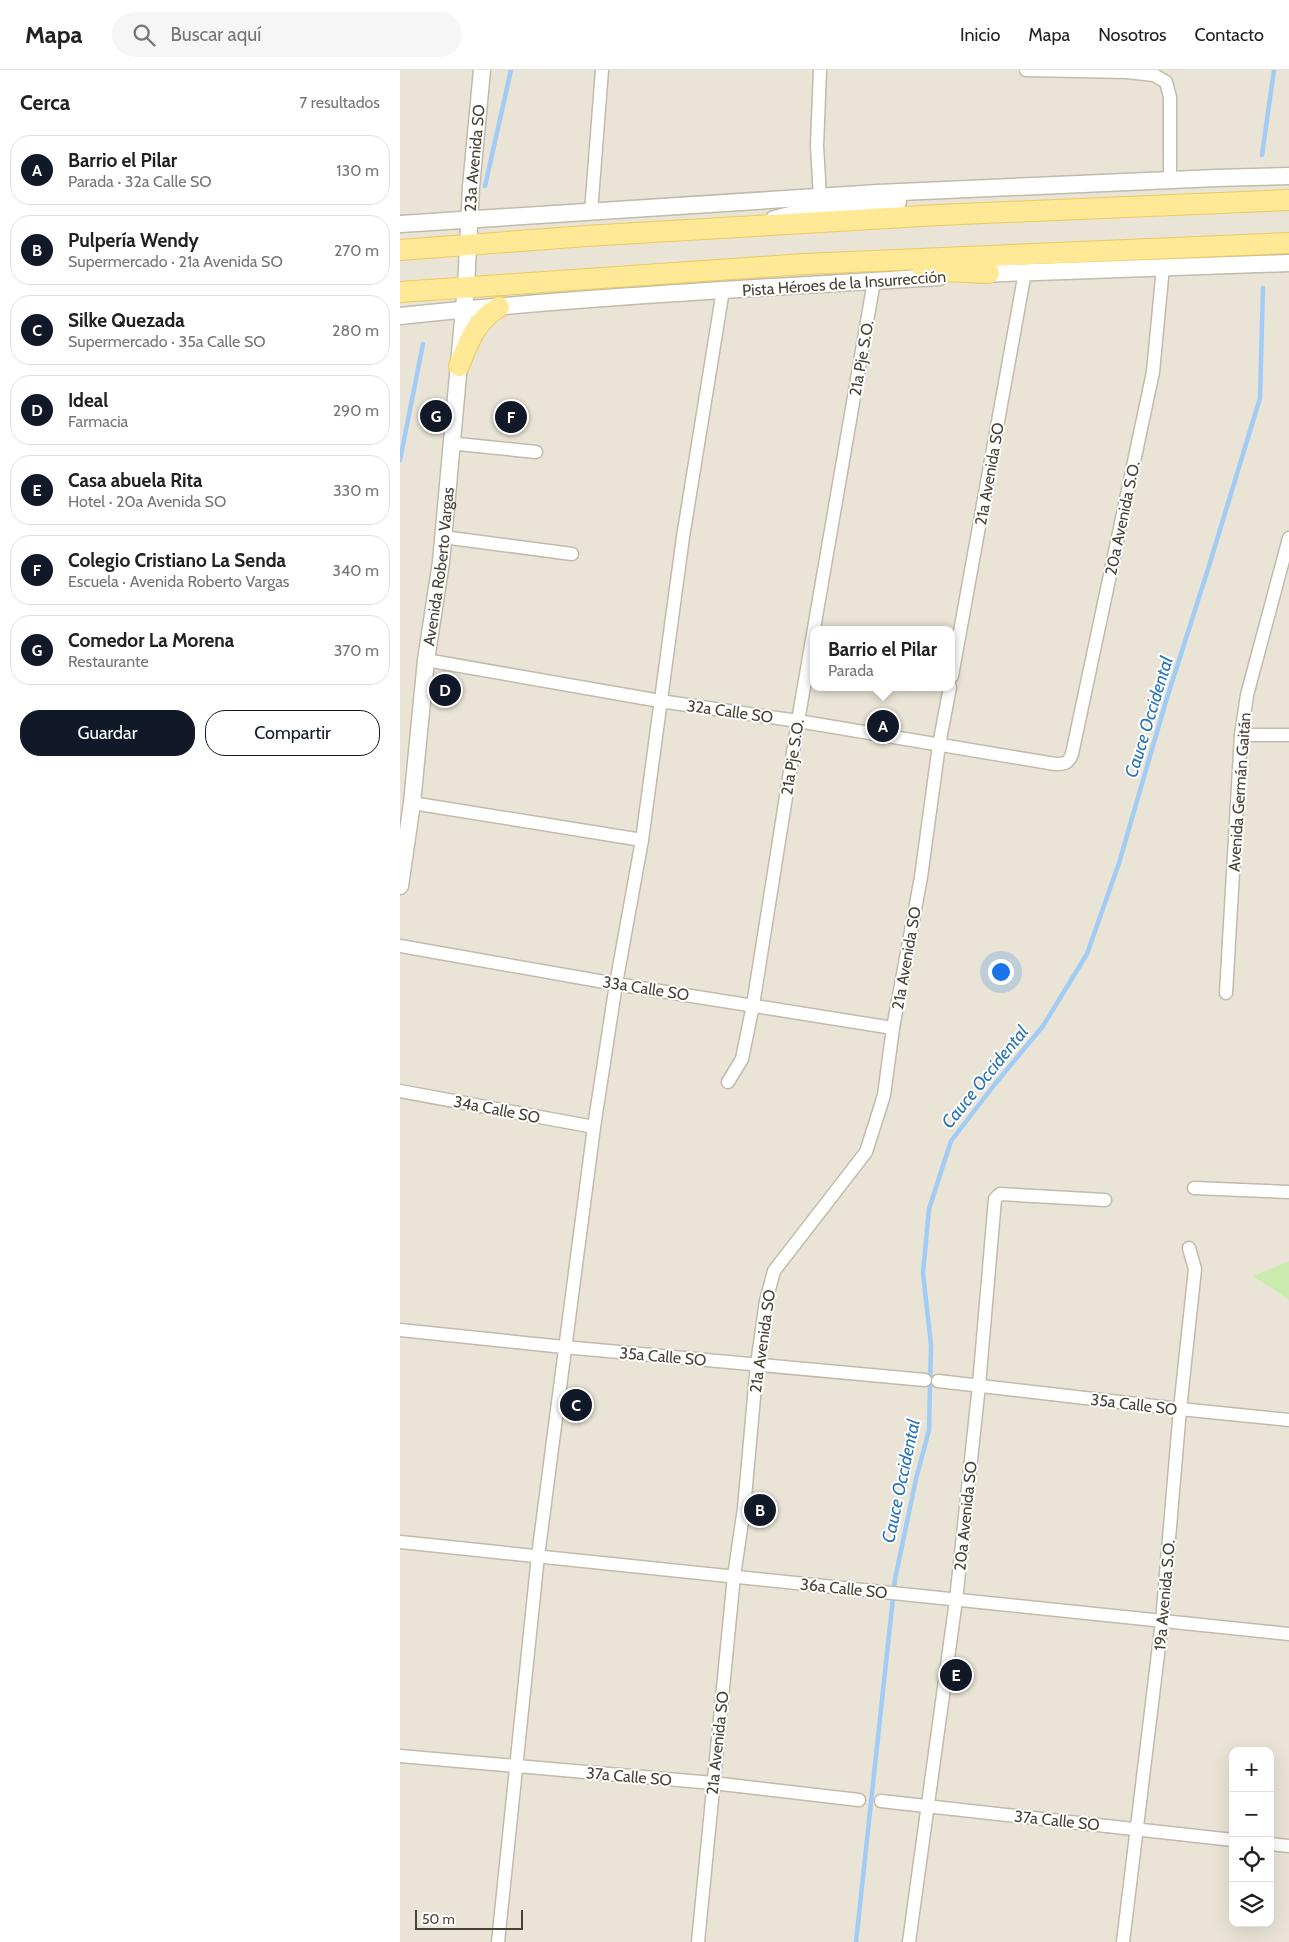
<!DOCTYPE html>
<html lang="es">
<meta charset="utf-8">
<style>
:root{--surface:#fff;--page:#f6f6f6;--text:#222;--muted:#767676;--line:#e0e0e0;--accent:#111827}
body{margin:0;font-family:Cabin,sans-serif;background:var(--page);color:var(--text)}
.controls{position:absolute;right:15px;bottom:15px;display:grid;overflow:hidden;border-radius:10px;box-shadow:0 5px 20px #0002}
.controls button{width:45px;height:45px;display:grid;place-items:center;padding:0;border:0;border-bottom:1px solid var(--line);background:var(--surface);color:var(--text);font:25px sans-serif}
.scale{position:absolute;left:15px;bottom:12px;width:108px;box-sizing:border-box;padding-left:5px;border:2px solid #494336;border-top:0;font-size:14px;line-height:18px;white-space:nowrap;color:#494336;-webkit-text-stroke:4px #fff;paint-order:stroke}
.you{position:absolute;left:600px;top:901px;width:18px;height:18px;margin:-12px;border:4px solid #fff;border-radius:50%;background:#1a73e8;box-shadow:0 0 0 8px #1a73e833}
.badge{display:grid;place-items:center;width:32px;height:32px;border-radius:50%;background:var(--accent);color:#fff;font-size:16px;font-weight:700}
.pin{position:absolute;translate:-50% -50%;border:2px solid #fff;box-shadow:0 1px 5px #0006}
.popup{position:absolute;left:410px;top:556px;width:145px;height:65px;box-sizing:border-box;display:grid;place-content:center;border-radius:10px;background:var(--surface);filter:drop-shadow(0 1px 4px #0005);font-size:16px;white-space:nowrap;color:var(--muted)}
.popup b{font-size:19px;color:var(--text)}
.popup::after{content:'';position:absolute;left:50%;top:100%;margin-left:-10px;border:10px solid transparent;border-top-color:var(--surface)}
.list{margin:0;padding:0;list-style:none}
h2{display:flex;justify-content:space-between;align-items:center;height:65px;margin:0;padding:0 20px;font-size:21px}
h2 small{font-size:16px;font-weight:400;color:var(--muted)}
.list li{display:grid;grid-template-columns:32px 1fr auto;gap:15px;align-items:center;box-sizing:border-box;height:70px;margin:0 10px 10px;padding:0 10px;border:1px solid var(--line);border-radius:20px}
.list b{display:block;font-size:19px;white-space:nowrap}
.list p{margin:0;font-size:16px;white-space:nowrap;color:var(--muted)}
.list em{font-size:16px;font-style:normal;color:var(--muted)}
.actions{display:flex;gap:10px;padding:15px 20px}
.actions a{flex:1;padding:11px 0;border:1px solid var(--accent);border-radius:20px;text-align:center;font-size:18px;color:var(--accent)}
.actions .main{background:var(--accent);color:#fff}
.icon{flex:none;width:28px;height:28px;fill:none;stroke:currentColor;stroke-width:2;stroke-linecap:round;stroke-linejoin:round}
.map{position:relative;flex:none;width:889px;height:1872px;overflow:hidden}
header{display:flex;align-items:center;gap:30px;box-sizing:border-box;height:70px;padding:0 25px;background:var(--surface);border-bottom:1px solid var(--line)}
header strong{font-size:24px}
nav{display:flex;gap:28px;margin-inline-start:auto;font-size:18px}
.search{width:350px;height:45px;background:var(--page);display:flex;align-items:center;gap:12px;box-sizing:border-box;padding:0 18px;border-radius:28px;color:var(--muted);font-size:19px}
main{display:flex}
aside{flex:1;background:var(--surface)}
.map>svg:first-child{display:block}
</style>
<header>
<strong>Mapa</strong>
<div class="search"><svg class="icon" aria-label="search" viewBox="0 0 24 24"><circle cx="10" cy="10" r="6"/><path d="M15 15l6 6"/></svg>Buscar aquí</div>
<nav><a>Inicio</a><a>Mapa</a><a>Nosotros</a><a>Contacto</a></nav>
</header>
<main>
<aside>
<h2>Cerca<small>7 resultados</small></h2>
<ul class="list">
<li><span class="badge">A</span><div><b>Barrio el Pilar</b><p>Parada · 32a Calle SO</p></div><em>130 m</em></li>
<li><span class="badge">B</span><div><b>Pulpería Wendy</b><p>Supermercado · 21a Avenida SO</p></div><em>270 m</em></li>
<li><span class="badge">C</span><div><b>Silke Quezada</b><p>Supermercado · 35a Calle SO</p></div><em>280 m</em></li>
<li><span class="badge">D</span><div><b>Ideal</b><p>Farmacia</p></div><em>290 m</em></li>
<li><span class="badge">E</span><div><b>Casa abuela Rita</b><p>Hotel · 20a Avenida SO</p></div><em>330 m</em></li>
<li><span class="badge">F</span><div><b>Colegio Cristiano La Senda</b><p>Escuela · Avenida Roberto Vargas</p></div><em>340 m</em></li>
<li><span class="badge">G</span><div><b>Comedor La Morena</b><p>Restaurante</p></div><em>370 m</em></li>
</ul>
<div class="actions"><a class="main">Guardar</a><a>Compartir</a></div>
</aside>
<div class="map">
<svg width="889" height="1872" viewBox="0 0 889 1872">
<rect width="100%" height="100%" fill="#f5f2e8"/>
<path fill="#e9e4d6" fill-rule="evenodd" d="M0 0H889V1872H0ZM414 560H552V617H414ZM833 1681H870V1853H833Z"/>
<path fill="#cbebae" d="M889 1191V1230L853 1206Z"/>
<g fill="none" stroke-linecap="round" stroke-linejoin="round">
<g stroke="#a1ccf5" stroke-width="4.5">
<path d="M862 85 874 0"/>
<path d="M85 116 111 0"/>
<path d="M0 390 23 274"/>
<path d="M456 1872 495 1509 516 1409 529 1360 531 1275 523 1203 529 1139 551 1071 595 1014 643 956 687 884 719 793 766 631 809 496 860 328 863 218"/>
</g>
<defs>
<g id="minor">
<path d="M626 0 727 2 754 5 766 12 770 27V110"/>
<path d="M420 127 417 76 420 0"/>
<path d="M191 142 202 0"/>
<path d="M58 374 136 382"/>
<path d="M43 467 172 484"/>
<path d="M26 590 260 631 398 651 655 694C664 694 668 694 672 684L753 302 763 197"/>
<path d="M552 606 625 202"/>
<path d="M841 665H889"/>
<path d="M12 733 242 770"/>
<path d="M0 876 216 914 493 958"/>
<path d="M826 923 841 665 847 625 889 468"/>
<path d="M328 1012 342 989 353 935 398 651 474 211"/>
<path d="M0 1021 194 1057"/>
<path d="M794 1118 889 1122"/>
<path d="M0 1260 164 1277 525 1310"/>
<path d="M538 1311 780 1339 889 1350"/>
<path d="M0 1472 889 1564"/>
<path d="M0 1686 313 1713 459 1730"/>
<path d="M481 1731 833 1770"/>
<path d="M870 1774 889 1776"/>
<path d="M98 1872 138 1486 194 1057 216 914 242 770 283 467 323 220"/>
<path d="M298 1872 334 1506 344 1438 357 1294 366 1231 374 1201 466 1082 480 1038 484 1025 493 958 521 807 539 675 550 617"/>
<path d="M509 1872 556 1530 579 1315 595 1129 600 1124 705 1130"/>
<path d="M723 1872 762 1551 780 1339 795 1199 789 1178"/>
</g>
<g id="tertiary">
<path d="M374 149 414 139 498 132"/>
<path d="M0 154 478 123 816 108 889 106"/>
<path d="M578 204 889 193"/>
<path d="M0 246C179 227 359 218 539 207"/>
<path id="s1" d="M0 816 12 733 26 590 41 492 66 217 71 117 82 0"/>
</g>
<g id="primary">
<path d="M0 180 186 166 539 145 889 130"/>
<path d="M523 200 589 203"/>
<path d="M0 222 404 194 889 173"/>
<path d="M59 296C69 271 75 252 99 237"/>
</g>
</defs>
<use href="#minor" stroke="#c1bbaa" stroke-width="15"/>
<use href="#tertiary" stroke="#c1bbaa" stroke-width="19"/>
<use href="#primary" stroke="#ebcb60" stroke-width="22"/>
<use href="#minor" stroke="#fff" stroke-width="12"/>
<use href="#tertiary" stroke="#fff" stroke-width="16"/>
<use href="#primary" stroke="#ffe997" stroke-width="20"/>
</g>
<g text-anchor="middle" stroke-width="4" stroke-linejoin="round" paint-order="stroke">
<g font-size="16" fill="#494336" stroke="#fff">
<text dy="6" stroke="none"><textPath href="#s1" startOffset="732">23a Avenida SO</textPath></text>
<text transform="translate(444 213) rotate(-4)" y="6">Pista Héroes de la Insurrección</text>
<text transform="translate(461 288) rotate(-80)" y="6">21a Pje S.O.</text>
<text transform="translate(589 404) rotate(-80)" y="6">21a Avenida SO</text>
<text transform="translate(722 448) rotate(-78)" y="6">20a Avenida S.O.</text>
<text dy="6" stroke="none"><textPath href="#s1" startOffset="322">Avenida Roberto Vargas</textPath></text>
<text transform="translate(330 641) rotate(8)" y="6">32a Calle SO</text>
<text transform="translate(392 687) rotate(-81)" y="6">21a Pje S.O.</text>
<text transform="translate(839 722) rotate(-86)" y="6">Avenida Germán Gaitán</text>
<text transform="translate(506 888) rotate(-80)" y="6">21a Avenida SO</text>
<text transform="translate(246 918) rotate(9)" y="6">33a Calle SO</text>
<text transform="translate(97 1039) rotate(11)" y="6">34a Calle SO</text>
<text transform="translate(362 1271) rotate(-82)" y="6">21a Avenida SO</text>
<text transform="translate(263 1286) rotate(5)" y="6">35a Calle SO</text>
<text transform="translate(734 1334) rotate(7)" y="6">35a Calle SO</text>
<text transform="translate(565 1446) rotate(-84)" y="6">20a Avenida SO</text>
<text transform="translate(444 1518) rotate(6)" y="6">36a Calle SO</text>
<text transform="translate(764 1525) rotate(-85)" y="6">19a Avenida S.O.</text>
<text transform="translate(317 1673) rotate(-84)" y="6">21a Avenida SO</text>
<text transform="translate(229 1706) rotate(5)" y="6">37a Calle SO</text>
<text transform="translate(657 1750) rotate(6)" y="6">37a Calle SO</text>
</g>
<g font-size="18" font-style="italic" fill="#2873bc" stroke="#fff">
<text transform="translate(749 647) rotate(-73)" y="6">Cauce Occidental</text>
<text transform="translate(585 1007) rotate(-51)" y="6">Cauce Occidental</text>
<text transform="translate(501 1411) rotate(-78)" y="6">Cauce Occidental</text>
</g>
</g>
</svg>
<div class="controls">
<button>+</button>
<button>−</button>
<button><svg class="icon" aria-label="locate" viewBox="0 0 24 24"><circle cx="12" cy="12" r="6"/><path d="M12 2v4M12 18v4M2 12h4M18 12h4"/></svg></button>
<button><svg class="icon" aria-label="layers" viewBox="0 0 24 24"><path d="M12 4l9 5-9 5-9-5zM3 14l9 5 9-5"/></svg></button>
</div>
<div class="scale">50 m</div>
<div class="you"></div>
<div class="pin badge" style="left:483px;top:656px">A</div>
<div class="popup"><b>Barrio el Pilar</b>Parada</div>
<div class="pin badge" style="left:360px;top:1440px">B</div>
<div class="pin badge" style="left:176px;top:1335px">C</div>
<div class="pin badge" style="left:45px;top:620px">D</div>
<div class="pin badge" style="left:556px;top:1605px">E</div>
<div class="pin badge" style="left:111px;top:347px">F</div>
<div class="pin badge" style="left:36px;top:346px">G</div>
</div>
</main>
